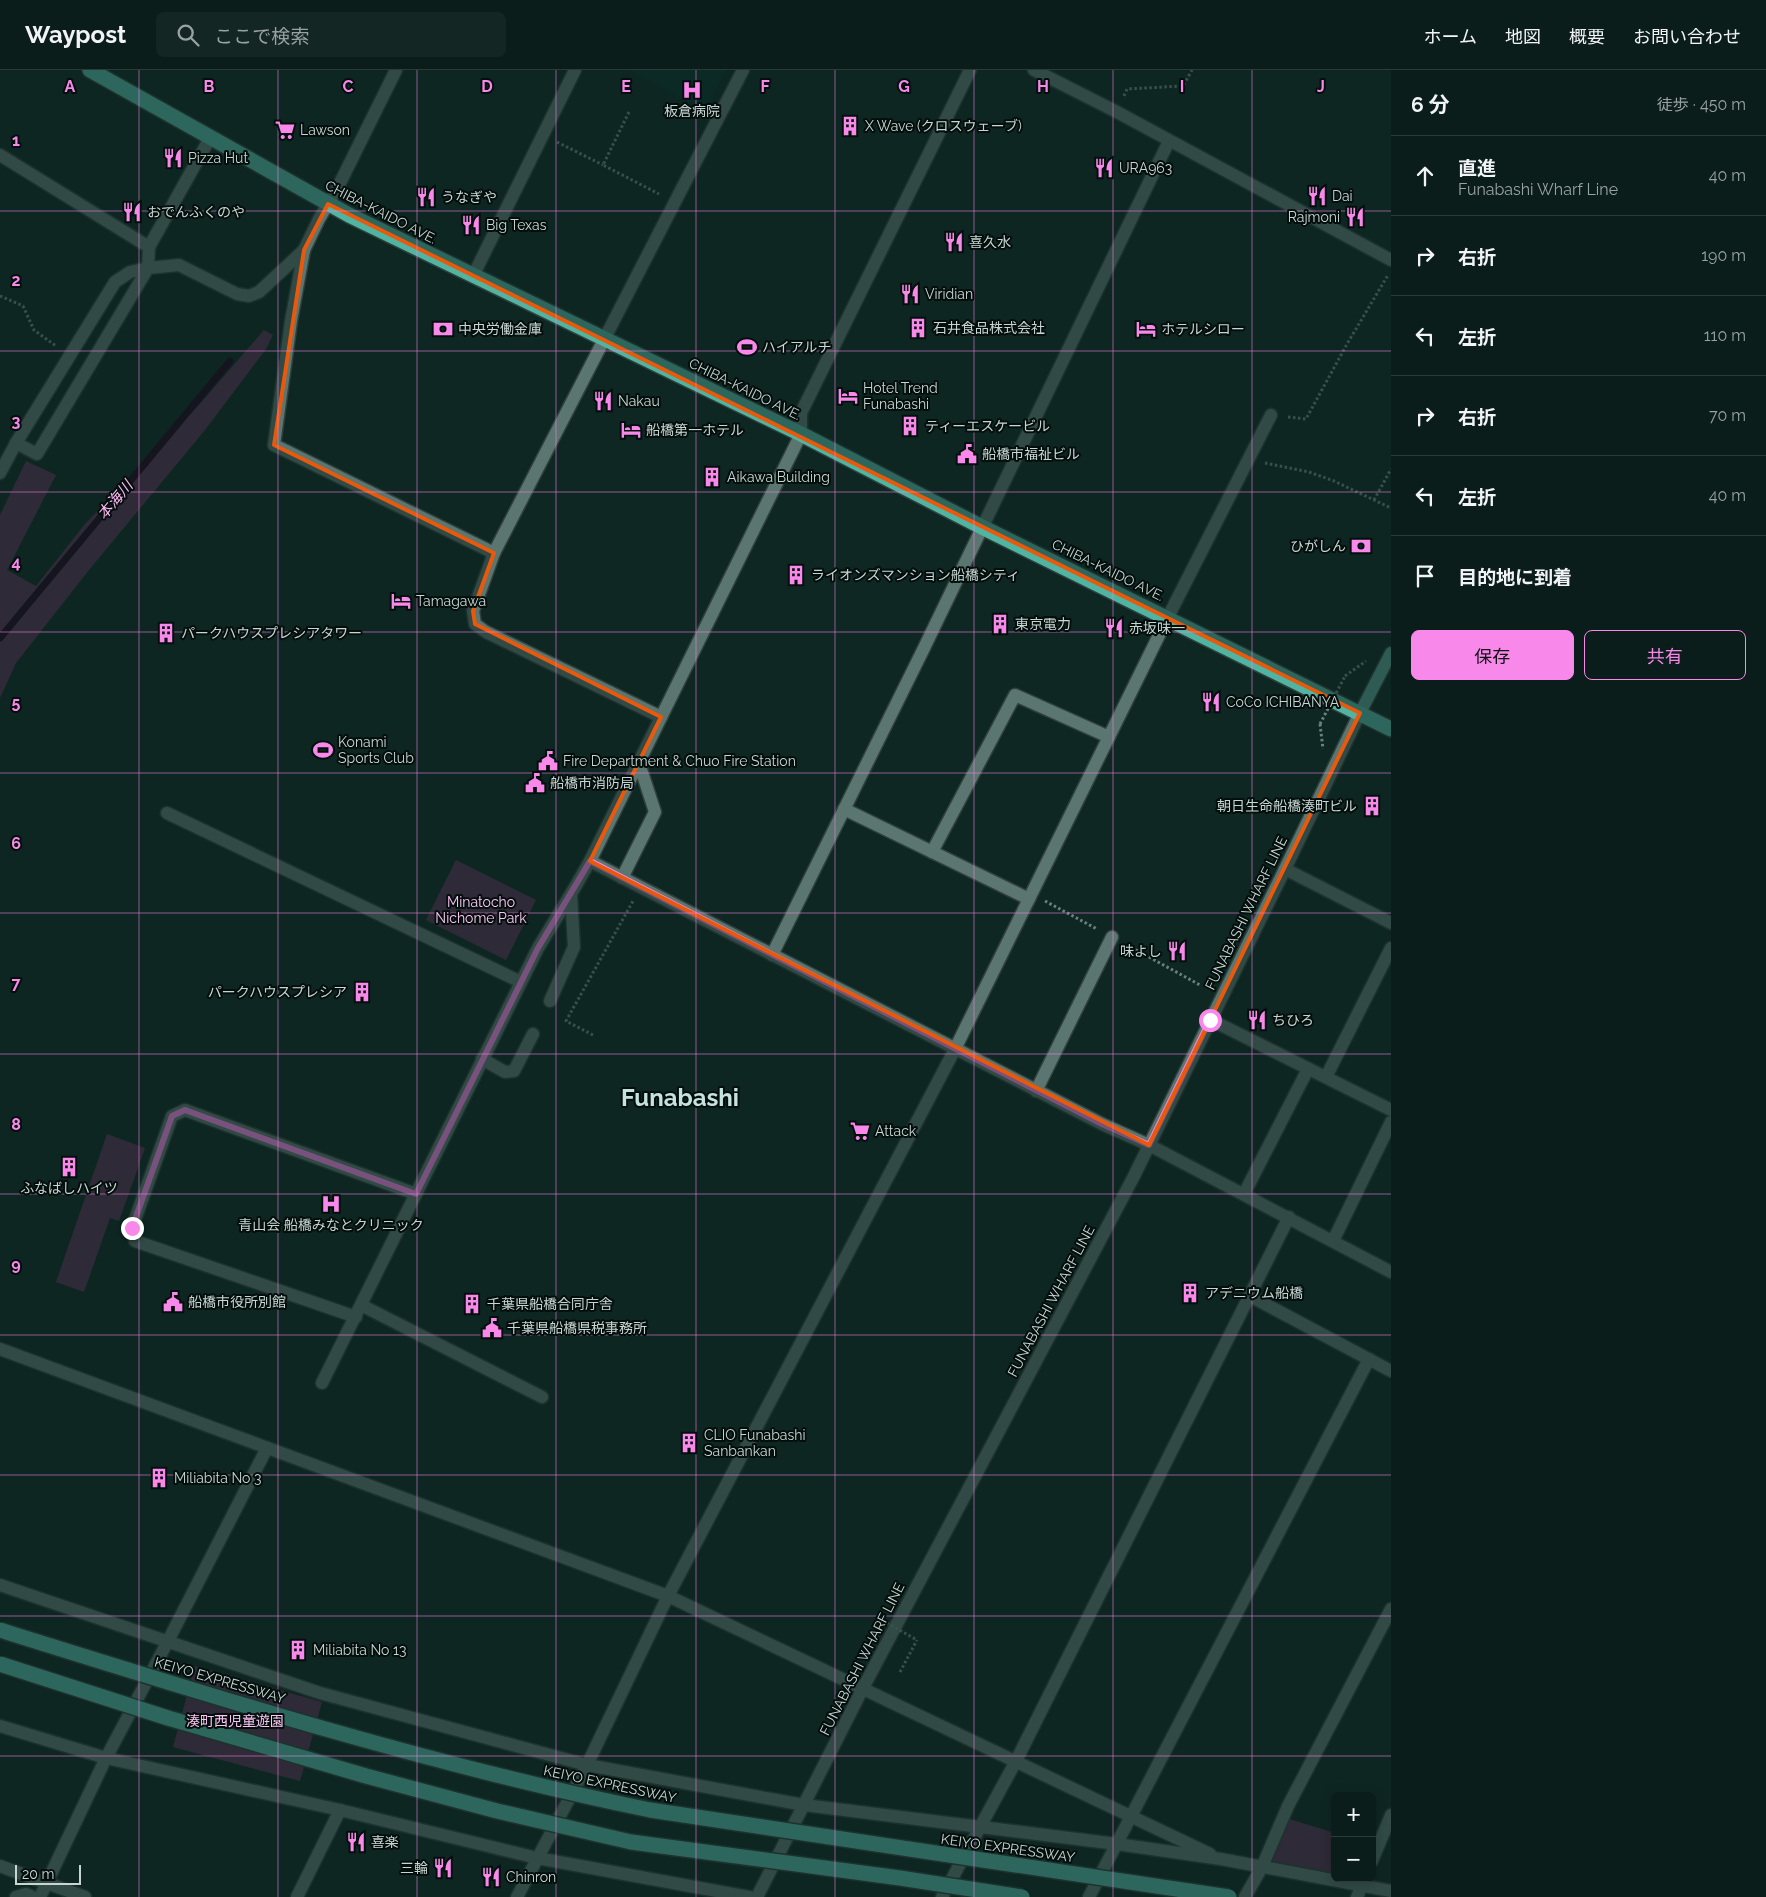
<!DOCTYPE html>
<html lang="ja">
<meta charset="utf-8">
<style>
:root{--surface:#0a1d1a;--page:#132623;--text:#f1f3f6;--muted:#99a2a2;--line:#2a3b39;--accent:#f888ea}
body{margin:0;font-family:Raleway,"Noto Sans JP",sans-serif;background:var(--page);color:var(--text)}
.controls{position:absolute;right:15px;bottom:15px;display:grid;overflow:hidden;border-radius:8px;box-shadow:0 2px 12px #0003}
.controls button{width:45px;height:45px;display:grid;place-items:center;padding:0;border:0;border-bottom:1px solid var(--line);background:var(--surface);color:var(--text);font:25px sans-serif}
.scale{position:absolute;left:15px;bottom:12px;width:66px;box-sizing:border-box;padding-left:5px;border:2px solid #c7d6d2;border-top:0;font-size:14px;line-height:18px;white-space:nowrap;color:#c7d6d2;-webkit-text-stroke:4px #040e0c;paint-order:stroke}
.stop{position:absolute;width:15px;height:15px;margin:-11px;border:4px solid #f888ea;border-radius:50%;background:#fff}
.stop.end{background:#f888ea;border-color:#fff;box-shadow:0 1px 5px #0008}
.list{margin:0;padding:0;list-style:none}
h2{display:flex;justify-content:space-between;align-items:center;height:65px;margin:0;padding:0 20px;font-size:21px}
h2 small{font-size:16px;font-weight:400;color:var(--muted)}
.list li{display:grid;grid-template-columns:32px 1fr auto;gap:15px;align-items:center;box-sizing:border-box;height:80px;padding:0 20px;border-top:1px solid var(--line)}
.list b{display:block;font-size:19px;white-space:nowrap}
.list p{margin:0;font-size:16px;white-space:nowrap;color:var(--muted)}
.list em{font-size:16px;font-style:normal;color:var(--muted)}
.actions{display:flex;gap:10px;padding:15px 20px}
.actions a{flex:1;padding:11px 0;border:1px solid var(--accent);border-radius:8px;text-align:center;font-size:18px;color:var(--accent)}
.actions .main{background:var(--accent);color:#111}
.icon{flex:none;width:28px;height:28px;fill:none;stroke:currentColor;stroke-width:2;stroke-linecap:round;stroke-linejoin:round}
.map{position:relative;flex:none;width:1391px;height:1827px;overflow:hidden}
header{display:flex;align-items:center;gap:30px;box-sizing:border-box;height:70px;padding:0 25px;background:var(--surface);border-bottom:1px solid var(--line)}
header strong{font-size:24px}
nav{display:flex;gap:28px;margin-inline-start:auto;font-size:18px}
.search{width:350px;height:45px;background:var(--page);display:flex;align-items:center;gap:12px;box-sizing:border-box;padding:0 18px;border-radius:8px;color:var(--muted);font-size:19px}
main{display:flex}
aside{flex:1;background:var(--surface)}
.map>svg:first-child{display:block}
</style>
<header>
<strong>Waypost</strong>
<div class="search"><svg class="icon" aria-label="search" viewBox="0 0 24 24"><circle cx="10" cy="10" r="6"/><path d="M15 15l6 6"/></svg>ここで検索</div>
<nav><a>ホーム</a><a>地図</a><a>概要</a><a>お問い合わせ</a></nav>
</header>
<main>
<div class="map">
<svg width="1391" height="1827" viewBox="0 0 1391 1827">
<rect width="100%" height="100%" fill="#0e2723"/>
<path fill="#092f29" d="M630 0H726L705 40Z"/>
<g fill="#553050">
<path d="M264 260 273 265 266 279 205 360 89 500 16 593 0 628V445L26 391 56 405 7 500 36 516 85 454 198 336Z"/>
<path d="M456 790 536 830 506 890 426 850Z"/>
<path d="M107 1064 145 1078 119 1151 110 1148 84 1222 56 1212Z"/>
<path d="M195 1596 322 1632 300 1711 173 1677Z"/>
<path d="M1289 1749 1335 1763V1804L1270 1793Z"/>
</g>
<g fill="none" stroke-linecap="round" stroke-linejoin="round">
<path stroke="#1e001c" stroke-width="7" d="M0 568 230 291"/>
<defs>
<g id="lane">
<path d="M149 177 210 68"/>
<path d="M473 206 575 0"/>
<path d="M844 739 1029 829"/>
<path d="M167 743 521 912"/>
<path d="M932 782 1015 625 1109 667"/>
<path d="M622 808 655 742 639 693"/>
<path d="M550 931 574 877 571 824"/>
<path d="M482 989 505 1002 514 1001 533 964"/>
<path d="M1036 1021 1112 867"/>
<path d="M1244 1124 1308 999"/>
<path d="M1333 1171 1391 1052"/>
<path d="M1250 1226 1391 1301"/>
<path d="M361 1235 542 1327"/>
<path d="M16 1827 26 1824 33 1827"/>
<path d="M297 1827 340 1740"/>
<path d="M942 1827 1016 1691 1289 1147"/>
<path d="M1089 1827 1369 1289"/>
<path d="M1245 1827 1262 1797 1288 1736 1391 1539"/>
</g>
<g id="street">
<path d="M1034 0 1117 42 1391 190"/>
<path d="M0 85 149 177 148 198 37 384 16 373"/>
<path d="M304 180 291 251 274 375 494 483"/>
<path d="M801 364V343L970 0"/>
<path d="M0 403 16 373 115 212 130 202 148 198 179 195 237 224 249 226 259 222 304 180"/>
<path d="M1168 547 1271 345"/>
<path d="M661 647 486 562 475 554 473 541 494 483 743 0"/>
<path d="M590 791 1102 1054 1149 1075 1391 1202"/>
<path d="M1285 799 1391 853"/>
<path d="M772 885 924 578 1169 71"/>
<path d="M1211 950 1391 1040"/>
<path d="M1326 1007 1391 878"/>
<path d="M356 1247 135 1171 132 1158 172 1046 185 1040 416 1124"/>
<path d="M0 1279 668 1526 1210 1784"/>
<path d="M322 1313 538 878 571 824"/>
<path d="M0 1515 320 1623 587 1695 804 1735 1117 1774 1221 1789 1391 1821"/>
<path d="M1372 1791 1391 1745"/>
<path d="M0 1796 85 1827"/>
<path d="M40 1827 106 1688 168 1571 267 1378"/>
<path d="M517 1827 587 1695 668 1526 955 979"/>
<path d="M1357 1827 1365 1808"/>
</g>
<g id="secondary">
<path d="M304 180 319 149 337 119 396 0"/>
<path d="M571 824 590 791 801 364"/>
<path d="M955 979 1168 547"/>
<path d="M0 1656 106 1688 340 1740 537 1788 749 1827"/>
<path d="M757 1827 863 1618 1133 1108 1285 799 1360 643"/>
</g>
<path id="primary" d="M1360 643 1391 583"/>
<path id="highway" d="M90 0 349 145 801 364 982 457 1391 659"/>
</defs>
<use href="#lane" stroke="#30403c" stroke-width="15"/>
<use href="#street" stroke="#30403c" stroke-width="15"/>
<use href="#secondary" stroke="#30403c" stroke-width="15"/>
<use href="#primary" stroke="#30403c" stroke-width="15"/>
<use href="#highway" stroke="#30403c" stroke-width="18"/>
<g stroke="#6c807c" stroke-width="3" stroke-dasharray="2.5 2.5" stroke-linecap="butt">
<path d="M1124 26 1127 19 1183 16 1192 0"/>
<path d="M629 42 603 95 659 124"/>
<path d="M557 72 603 95"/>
<path d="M0 226 23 236 34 260 56 276"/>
<path d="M1288 347 1306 349 1347 274 1388 205"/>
<path d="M1265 393 1309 402 1334 411 1391 438"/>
<path d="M1374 430 1391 399"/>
<path d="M1345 606 1366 591"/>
<path d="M1320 654 1323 679"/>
<path d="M1045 831 1097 859"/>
<path d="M1127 875 1200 915"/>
<path d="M593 965 566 951 633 831"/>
<path d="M900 1602 917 1570"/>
</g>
<use href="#lane" stroke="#5b7670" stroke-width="12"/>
<use href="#street" stroke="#5b7670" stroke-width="12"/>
<use href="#secondary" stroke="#5b7670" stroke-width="12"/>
<use href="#primary" stroke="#549b8f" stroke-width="12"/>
<use href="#highway" stroke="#50b4a3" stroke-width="15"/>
<defs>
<g id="highway-bridge">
<path d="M0 1560C214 1627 430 1695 650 1740L1229 1827"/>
<path d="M0 1594 168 1648 366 1706 497 1741 631 1772 900 1808 1022 1827"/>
</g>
</defs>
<use href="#highway-bridge" stroke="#30403c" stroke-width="18" stroke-linecap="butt"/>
<g stroke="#6c807c" stroke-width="3" stroke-dasharray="2.5 2.5" stroke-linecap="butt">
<path d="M1320 654 1345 606"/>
<path d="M878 1548 917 1570"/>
</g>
<use href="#highway-bridge" stroke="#50b4a3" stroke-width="15"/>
</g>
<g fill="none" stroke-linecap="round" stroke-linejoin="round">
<path stroke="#f888ea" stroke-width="6" d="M132 1158 172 1046 185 1040 416 1124 538 878 590 791 1102 1054 1149 1075 1210 950"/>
</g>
<path d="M0 0H1391V1827H0ZM328 134 1360 643 1149 1075 590 791 661 647 475 554 473 541 494 483 274 375 304 180Z" fill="#0e2723" fill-opacity=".55" fill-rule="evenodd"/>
<path fill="none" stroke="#e8590c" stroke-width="4" stroke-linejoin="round" d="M328 134 1360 643 1149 1075 590 791 661 647 475 554 473 541 494 483 274 375 304 180Z"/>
<path fill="none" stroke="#f888ea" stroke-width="1" stroke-opacity="0.55" d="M139 0V1827M278 0V1827M417 0V1827M556 0V1827M696 0V1827M835 0V1827M974 0V1827M1113 0V1827M1252 0V1827M0 141H1391M0 281H1391M0 422H1391M0 562H1391M0 703H1391M0 843H1391M0 984H1391M0 1124H1391M0 1265H1391M0 1405H1391M0 1546H1391M0 1686H1391"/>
<defs>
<symbol id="hospital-bare" viewBox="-9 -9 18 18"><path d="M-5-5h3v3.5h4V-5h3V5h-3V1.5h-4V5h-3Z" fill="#f888ea" stroke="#040e0c" stroke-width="2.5" paint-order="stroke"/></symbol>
<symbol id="building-bare" viewBox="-9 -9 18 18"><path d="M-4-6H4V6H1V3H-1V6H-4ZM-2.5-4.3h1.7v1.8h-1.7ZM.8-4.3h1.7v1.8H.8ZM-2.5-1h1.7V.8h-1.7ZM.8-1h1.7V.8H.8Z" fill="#f888ea" stroke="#040e0c" stroke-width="2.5" paint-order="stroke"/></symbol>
<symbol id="supermarket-bare" viewBox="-9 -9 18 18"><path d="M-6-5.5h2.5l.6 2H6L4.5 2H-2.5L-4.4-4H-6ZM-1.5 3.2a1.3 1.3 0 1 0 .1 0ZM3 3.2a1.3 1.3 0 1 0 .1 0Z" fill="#f888ea" stroke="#040e0c" stroke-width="2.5" paint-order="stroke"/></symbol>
<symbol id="restaurant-bare" viewBox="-9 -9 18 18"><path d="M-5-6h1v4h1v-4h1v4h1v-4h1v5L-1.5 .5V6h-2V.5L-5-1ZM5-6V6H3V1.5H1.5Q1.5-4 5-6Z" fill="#f888ea" stroke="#040e0c" stroke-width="2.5" paint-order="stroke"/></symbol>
<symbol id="bank-bare" viewBox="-9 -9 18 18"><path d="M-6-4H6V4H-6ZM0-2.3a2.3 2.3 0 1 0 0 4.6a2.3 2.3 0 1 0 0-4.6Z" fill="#f888ea" stroke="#040e0c" stroke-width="2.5" paint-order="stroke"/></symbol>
<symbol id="hotel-bare" viewBox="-9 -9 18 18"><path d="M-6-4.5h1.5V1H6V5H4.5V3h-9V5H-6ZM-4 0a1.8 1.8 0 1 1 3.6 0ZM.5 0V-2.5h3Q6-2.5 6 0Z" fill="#f888ea" stroke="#040e0c" stroke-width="2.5" paint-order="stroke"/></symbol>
<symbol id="stadium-bare" viewBox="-9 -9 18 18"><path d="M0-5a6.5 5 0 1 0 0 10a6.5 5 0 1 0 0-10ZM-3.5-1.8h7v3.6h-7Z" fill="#f888ea" stroke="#040e0c" stroke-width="2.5" paint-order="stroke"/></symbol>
<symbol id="civic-bare" viewBox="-9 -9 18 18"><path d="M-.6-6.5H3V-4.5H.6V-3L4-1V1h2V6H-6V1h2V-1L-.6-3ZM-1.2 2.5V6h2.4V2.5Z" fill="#f888ea" stroke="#040e0c" stroke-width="2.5" paint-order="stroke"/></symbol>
</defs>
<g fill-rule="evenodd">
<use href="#hospital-bare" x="678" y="6" width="28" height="28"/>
<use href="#building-bare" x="836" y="42" width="28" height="28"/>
<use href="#supermarket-bare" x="271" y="46" width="28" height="28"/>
<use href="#restaurant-bare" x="159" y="74" width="28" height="28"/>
<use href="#restaurant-bare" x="1090" y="84" width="28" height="28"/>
<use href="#restaurant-bare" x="1303" y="112" width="28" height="28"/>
<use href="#restaurant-bare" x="412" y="113" width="28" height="28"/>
<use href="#restaurant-bare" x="118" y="128" width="28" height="28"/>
<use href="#restaurant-bare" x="1341" y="133" width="28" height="28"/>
<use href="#restaurant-bare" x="457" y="141" width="28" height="28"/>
<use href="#restaurant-bare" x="940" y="158" width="28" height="28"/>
<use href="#restaurant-bare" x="896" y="210" width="28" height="28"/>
<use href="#building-bare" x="904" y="244" width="28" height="28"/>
<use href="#bank-bare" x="429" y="245" width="28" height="28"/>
<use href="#hotel-bare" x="1132" y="245" width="28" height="28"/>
<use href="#stadium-bare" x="733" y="263" width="28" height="28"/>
<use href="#hotel-bare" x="834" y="312" width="28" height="28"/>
<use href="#restaurant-bare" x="589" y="317" width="28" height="28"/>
<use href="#building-bare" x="896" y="342" width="28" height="28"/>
<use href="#hotel-bare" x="617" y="346" width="28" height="28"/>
<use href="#civic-bare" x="953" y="370" width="28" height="28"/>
<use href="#building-bare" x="698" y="393" width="28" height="28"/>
<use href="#bank-bare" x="1347" y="462" width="28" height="28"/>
<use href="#building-bare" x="782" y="491" width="28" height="28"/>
<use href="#hotel-bare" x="387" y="517" width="28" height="28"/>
<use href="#building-bare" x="986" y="540" width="28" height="28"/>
<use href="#restaurant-bare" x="1100" y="544" width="28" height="28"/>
<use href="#building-bare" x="152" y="549" width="28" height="28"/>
<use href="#restaurant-bare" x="1197" y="618" width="28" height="28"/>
<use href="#stadium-bare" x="309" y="666" width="28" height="28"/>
<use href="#civic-bare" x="534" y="677" width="28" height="28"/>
<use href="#civic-bare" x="521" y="699" width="28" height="28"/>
<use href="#building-bare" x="1358" y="722" width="28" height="28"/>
<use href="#restaurant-bare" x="1163" y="867" width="28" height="28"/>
<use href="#building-bare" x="348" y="908" width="28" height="28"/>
<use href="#restaurant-bare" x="1243" y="936" width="28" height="28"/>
<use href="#supermarket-bare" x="846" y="1047" width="28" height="28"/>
<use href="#building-bare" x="55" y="1083" width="28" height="28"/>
<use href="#hospital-bare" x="317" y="1120" width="28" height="28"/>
<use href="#building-bare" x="1176" y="1209" width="28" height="28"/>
<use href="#civic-bare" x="159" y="1218" width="28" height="28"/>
<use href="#building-bare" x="458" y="1220" width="28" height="28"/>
<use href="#civic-bare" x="478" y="1244" width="28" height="28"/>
<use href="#building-bare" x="675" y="1359" width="28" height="28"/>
<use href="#building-bare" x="145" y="1394" width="28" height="28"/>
<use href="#building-bare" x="284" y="1566" width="28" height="28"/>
<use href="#restaurant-bare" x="342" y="1758" width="28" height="28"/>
<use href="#restaurant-bare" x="429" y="1784" width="28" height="28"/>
<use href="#restaurant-bare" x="477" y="1793" width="28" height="28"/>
</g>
<g text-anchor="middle" stroke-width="4" stroke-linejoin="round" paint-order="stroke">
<g font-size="14" fill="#c7d6d2" stroke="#040e0c" text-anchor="start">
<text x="692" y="46" text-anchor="middle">板倉病院</text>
<text x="865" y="61">X Wave (クロスウェーブ)</text>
<text x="300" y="65">Lawson</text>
<text x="188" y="93">Pizza Hut</text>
<text x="1119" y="103">URA963</text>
<text x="1332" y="131">Dai</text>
<text x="441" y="132">うなぎや</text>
<text x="147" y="147">おでんふくのや</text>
<text x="1340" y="152" text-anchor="end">Rajmoni</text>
<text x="486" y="160">Big Texas</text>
<text x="969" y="177">喜久水</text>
<text x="925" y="229">Viridian</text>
<text x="933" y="263">石井食品株式会社</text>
<text x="458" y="264">中央労働金庫</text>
<text x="1161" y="264">ホテルシロー</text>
<text x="762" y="282">ハイアルチ</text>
<text x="863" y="323">Hotel Trend<tspan x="863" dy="16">Funabashi</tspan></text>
<text x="618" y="336">Nakau</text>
<text x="925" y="361">ティーエスケービル</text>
<text x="646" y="365">船橋第一ホテル</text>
<text x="982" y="389">船橋市福祉ビル</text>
<text x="727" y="412">Aikawa Building</text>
<text x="1346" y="481" text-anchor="end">ひがしん</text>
<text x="811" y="510">ライオンズマンション船橋シティ</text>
<text x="416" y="536">Tamagawa</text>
<text x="1015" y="559">東京電力</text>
<text x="1129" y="563">赤坂味一</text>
<text x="181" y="568">パークハウスプレシアタワー</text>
<text x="1226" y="637">CoCo ICHIBANYA</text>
<text x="338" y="677">Konami<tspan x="338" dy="16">Sports Club</tspan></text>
<text x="563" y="696">Fire Department &amp; Chuo Fire Station</text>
<text x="550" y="718">船橋市消防局</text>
<text x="1357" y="741" text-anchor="end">朝日生命船橋湊町ビル</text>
<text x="1162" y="886" text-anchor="end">味よし</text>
<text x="347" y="927" text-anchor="end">パークハウスプレシア</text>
<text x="1272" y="955">ちひろ</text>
<text x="875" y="1066">Attack</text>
<text x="69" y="1123" text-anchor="middle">ふなばしハイツ</text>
<text x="331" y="1160" text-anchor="middle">青山会 船橋みなとクリニック</text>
<text x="1205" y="1228">アデニウム船橋</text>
<text x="188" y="1237">船橋市役所別館</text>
<text x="487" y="1239">千葉県船橋合同庁舎</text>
<text x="507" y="1263">千葉県船橋県税事務所</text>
<text x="704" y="1370">CLIO Funabashi<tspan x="704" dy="16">Sanbankan</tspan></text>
<text x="174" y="1413">Miliabita No 3</text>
<text x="313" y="1585">Miliabita No 13</text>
<text x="371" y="1777">喜楽</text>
<text x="428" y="1803" text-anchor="end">三輪</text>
<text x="506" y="1812">Chinron</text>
</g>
<g font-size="14" fill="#c7d6d2" stroke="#040e0c">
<text transform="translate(381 142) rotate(27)" y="5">CHIBA-KAIDO AVE.</text>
<text transform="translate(745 319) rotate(26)" y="5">CHIBA-KAIDO AVE.</text>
<text transform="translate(1108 500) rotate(26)" y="5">CHIBA-KAIDO AVE.</text>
<text transform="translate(1246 843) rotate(-64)" y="5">FUNABASHI WHARF LINE</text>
<text transform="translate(1051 1231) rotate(-62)" y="5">FUNABASHI WHARF LINE</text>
<text transform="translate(862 1589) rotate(-63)" y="5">FUNABASHI WHARF LINE</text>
<text transform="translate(220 1610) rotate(16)" y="5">KEIYO EXPRESSWAY</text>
<text transform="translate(610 1714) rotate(12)" y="5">KEIYO EXPRESSWAY</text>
<text transform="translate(1008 1778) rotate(8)" y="5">KEIYO EXPRESSWAY</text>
</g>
<g font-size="14" fill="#fec5f5" stroke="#040e0c">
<text x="481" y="837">Minatocho<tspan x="481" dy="16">Nichome Park</tspan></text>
<text x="235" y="1656">湊町西児童遊園</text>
</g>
<g font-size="15" font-style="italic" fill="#feb8f4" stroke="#040e0c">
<text transform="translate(115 430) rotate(-50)" y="5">本海川</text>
</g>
<g font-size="24" font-weight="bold" fill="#c5e3dd" stroke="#040e0c">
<text x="680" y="1036">Funabashi</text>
</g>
</g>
<g font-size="16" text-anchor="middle" font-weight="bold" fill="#f888ea" stroke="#040e0c" stroke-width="4" stroke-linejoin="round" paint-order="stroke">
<text x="70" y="22">A</text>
<text x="209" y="22">B</text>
<text x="348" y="22">C</text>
<text x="487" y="22">D</text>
<text x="626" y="22">E</text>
<text x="765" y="22">F</text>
<text x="904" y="22">G</text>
<text x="1043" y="22">H</text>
<text x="1182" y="22">I</text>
<text x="1321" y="22">J</text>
<text x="16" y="76">1</text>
<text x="16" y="216">2</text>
<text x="16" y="357">3</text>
<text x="16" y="498">4</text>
<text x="16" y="638">5</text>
<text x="16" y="779">6</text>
<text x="16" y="919">7</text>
<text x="16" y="1060">8</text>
<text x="16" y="1200">9</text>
</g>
</svg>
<div class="controls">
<button>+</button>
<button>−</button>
</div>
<div class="scale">20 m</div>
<div class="stop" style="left:1210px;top:950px"></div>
<div class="stop end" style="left:132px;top:1158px"></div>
</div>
<aside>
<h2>6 分<small>徒歩 · 450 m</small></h2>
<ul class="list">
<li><svg class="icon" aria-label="ahead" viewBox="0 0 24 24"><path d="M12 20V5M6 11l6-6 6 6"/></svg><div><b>直進</b><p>Funabashi Wharf Line</p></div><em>40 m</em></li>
<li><svg class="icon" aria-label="right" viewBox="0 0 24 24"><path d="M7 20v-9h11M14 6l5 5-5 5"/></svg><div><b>右折</b></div><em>190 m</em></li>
<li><svg class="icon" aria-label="left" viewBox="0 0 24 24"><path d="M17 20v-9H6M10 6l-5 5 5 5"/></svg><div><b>左折</b></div><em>110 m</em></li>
<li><svg class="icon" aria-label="right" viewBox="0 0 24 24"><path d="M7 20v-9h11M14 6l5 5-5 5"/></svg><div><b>右折</b></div><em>70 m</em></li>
<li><svg class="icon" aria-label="left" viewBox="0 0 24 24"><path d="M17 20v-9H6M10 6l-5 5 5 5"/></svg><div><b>左折</b></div><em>40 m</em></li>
<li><svg class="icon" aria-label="arrive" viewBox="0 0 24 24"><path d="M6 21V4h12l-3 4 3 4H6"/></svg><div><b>目的地に到着</b></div></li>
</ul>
<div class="actions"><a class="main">保存</a><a>共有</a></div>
</aside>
</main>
